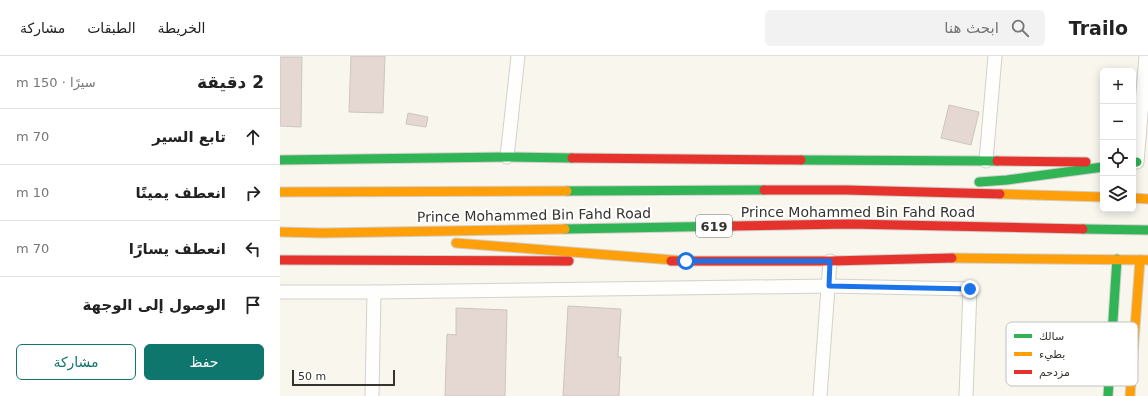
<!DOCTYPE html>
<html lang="ar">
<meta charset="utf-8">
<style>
:root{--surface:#fff;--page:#f2f2f2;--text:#222;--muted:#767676;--line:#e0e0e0;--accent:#0f766e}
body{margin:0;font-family:"DejaVu Sans",Vazirmatn,sans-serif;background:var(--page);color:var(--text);direction:rtl}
.controls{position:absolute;right:12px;top:12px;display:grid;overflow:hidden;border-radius:6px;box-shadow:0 2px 10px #0003}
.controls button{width:36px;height:36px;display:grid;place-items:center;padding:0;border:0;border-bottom:1px solid var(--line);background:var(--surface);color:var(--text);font:20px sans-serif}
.scale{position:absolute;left:12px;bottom:10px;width:103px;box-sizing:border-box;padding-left:4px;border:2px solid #35342e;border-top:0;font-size:11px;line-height:14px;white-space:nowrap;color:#35342e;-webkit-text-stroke:3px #fff;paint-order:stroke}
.stop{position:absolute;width:12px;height:12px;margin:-9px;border:3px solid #1a73e8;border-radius:50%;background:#fff}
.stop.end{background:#1a73e8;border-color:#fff;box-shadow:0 1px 4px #0008}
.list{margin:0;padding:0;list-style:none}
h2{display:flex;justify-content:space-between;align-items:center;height:52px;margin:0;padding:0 16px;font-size:17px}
h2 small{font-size:13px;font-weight:400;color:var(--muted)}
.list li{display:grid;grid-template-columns:26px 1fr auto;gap:12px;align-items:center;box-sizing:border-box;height:56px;padding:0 16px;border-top:1px solid var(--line)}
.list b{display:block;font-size:15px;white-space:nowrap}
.list em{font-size:13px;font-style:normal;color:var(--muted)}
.actions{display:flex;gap:8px;padding:12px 16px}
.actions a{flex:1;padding:9px 0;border:1px solid var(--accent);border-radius:6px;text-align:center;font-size:14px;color:var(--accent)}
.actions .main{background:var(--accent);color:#fff}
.icon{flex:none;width:22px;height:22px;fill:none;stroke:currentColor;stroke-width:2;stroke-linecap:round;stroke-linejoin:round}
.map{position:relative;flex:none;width:868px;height:340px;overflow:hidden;direction:ltr}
header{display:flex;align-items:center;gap:24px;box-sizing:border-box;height:56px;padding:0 20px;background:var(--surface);border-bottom:1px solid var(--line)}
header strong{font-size:19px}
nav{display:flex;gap:22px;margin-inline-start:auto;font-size:14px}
.search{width:280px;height:36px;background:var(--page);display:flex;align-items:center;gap:10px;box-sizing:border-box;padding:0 14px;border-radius:6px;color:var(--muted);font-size:15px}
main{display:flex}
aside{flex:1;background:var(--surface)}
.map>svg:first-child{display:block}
</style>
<header>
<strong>Trailo</strong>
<div class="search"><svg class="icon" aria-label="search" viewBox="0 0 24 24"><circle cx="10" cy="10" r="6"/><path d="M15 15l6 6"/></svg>ابحث هنا</div>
<nav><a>الخريطة</a><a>الطبقات</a><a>مشاركة</a></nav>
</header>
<main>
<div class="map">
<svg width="868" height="340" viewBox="0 0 868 340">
<rect width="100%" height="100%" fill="#f9f6ee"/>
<g fill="#e5d7d1" stroke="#cbc6c2">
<path d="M71 0H105L103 57 69 56Z"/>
<path d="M0 1H22L21 71 0 70Z"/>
<path d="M669 49 699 56 691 89 661 82Z"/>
<path d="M128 57 148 61 146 71 126 68Z"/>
<path d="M288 250 341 253 338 301H341L339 340H283Z"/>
<path d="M176 252 227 254 225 340H165L167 278 176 279Z"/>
</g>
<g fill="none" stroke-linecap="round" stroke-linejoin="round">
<defs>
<g id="street">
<path d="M227 101 238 0"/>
<path d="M706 105 715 0"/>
<path d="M857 106 866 0"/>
<path d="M0 236H94L549 230 690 233 686 340"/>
<path d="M92 340 94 236"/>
<path d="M540 340 550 205"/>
</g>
<g id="fast">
<path d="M0 104 227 101 292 102"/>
<path d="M521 104 717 105"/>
<path d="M853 107 857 106"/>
<path d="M699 126 727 124 823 111"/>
<path d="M287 135 484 134"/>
<path d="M285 173 454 170"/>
<path d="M803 173 868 174"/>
<path d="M828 340 837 203"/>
</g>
<g id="slow">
<path d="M0 136 287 135"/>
<path d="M720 138 823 141"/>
<path d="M853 142 868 143"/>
<path d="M0 176 42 177 285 173"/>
<path d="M176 187 406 205"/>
<path d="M672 202 868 204"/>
<path d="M850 340 860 204"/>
</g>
<g id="jam">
<path d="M292 102 521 104"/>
<path d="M717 105 806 106"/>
<path d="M484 134H566L720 138"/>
<path d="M454 170 569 168 803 173"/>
<path d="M0 204 289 205"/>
<path d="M391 205H550L672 202"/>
</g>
</defs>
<use href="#street" stroke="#d3d1cb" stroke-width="15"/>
<use href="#fast" stroke="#d3d1cb" stroke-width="11"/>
<use href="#slow" stroke="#d3d1cb" stroke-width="11"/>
<use href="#jam" stroke="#d3d1cb" stroke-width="11"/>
<use href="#street" stroke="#fefefc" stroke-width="13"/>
<use href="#fast" stroke="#30b455" stroke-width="9"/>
<use href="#slow" stroke="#ff9f0a" stroke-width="9"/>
<use href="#jam" stroke="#e5322d" stroke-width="9"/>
</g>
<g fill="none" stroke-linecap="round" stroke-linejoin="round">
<path stroke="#1a73e8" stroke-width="5" d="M406 205H550L549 230 690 233"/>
</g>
<g text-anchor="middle" stroke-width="4" stroke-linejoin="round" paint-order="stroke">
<rect fill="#fff" stroke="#72716d" stroke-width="1" x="416" y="159" width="36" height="22" rx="3"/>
<g font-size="13" font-weight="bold" fill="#35342e">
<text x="434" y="175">619</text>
</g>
<g font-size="14" fill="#35342e" stroke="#fff">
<text x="578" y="161">Prince Mohammed Bin Fahd Road</text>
<text transform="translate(254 159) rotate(-1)" y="5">Prince Mohammed Bin Fahd Road</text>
</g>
</g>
<rect x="726" y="266" width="132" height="64" rx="6" fill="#fff" stroke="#c2c2c0" stroke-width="1"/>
<rect x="734" y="278" width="18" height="4" fill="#30b455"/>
<rect x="734" y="296" width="18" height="4" fill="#ff9f0a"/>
<rect x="734" y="314" width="18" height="4" fill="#e5322d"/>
<g font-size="11" fill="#35342e">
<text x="759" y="284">سالك</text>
<text x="759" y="302">بطيء</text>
<text x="759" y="320">مزدحم</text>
</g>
</svg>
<div class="controls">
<button>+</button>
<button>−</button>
<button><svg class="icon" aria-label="locate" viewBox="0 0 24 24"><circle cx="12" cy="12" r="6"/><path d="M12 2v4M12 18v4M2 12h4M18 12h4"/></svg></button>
<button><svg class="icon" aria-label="layers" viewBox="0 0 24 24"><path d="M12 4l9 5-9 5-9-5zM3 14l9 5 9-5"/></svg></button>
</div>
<div class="scale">50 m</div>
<div class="stop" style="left:406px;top:205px"></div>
<div class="stop end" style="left:690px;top:233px"></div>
</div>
<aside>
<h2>2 دقيقة<small>سيرًا · 150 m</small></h2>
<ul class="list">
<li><svg class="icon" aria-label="ahead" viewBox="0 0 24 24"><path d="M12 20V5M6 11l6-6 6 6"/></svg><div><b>تابع السير</b></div><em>70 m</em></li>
<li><svg class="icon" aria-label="right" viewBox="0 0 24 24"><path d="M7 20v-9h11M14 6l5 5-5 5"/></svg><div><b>انعطف يمينًا</b></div><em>10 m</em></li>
<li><svg class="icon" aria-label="left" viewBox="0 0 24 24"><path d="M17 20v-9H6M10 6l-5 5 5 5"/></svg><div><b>انعطف يسارًا</b></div><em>70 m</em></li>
<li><svg class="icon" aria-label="arrive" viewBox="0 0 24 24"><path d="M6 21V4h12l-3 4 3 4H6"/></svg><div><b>الوصول إلى الوجهة</b></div></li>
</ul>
<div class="actions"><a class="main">حفظ</a><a>مشاركة</a></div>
</aside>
</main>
